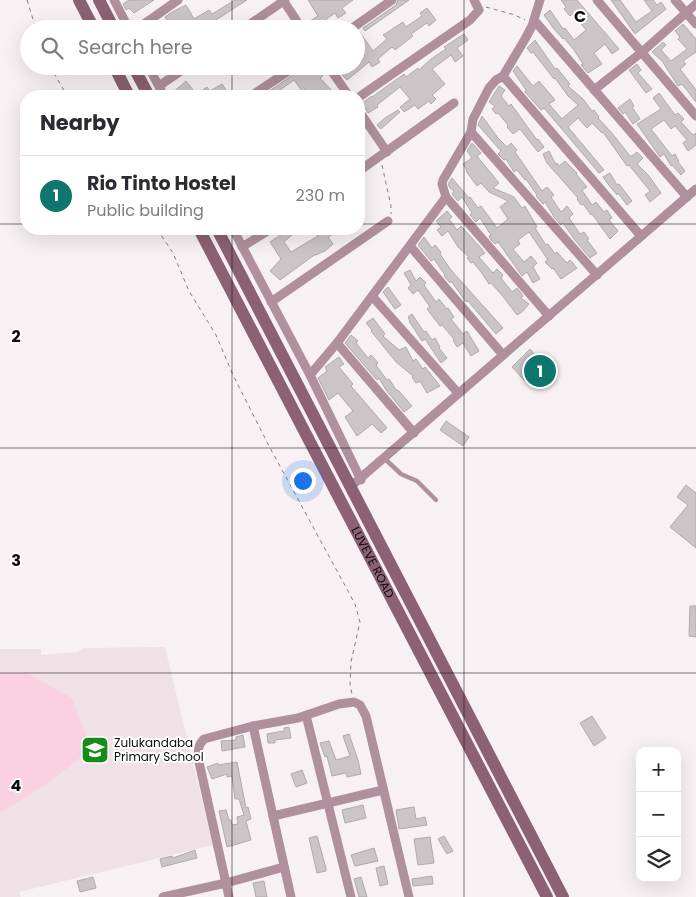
<!DOCTYPE html>
<meta charset="utf-8">
<style>
:root{--surface:#fff;--page:#f2f2f3;--text:#2b2b33;--muted:#7c7c81;--line:#e1e1e2;--accent:#0f766e}
body{margin:0;font-family:Poppins,sans-serif;background:var(--page);color:var(--text)}
.controls{position:absolute;right:15px;bottom:15px;display:grid;overflow:hidden;border-radius:10px;box-shadow:0 5px 20px #0002}
.controls button{width:45px;height:45px;display:grid;place-items:center;padding:0;border:0;border-bottom:1px solid var(--line);background:var(--surface);color:var(--text);font:25px sans-serif}
.you{position:absolute;left:302px;top:480px;width:18px;height:18px;margin:-12px;border:4px solid #fff;border-radius:50%;background:#1a73e8;box-shadow:0 0 0 8px #1a73e833}
.badge{display:grid;place-items:center;width:32px;height:32px;border-radius:50%;background:var(--accent);color:#fff;font-size:16px;font-weight:700}
.pin{position:absolute;translate:-50% -50%;border:2px solid #fff;box-shadow:0 1px 5px #0006}
.list{margin:0;padding:0;list-style:none}
h2{display:flex;justify-content:space-between;align-items:center;height:65px;margin:0;padding:0 20px;font-size:21px}
h2 small{font-size:16px;font-weight:400;color:var(--muted)}
.list li{display:grid;grid-template-columns:32px 1fr auto;gap:15px;align-items:center;box-sizing:border-box;height:80px;padding:0 20px;border-top:1px solid var(--line)}
.list b{display:block;font-size:19px;white-space:nowrap}
.list p{margin:0;font-size:16px;white-space:nowrap;color:var(--muted)}
.list em{font-size:16px;font-style:normal;color:var(--muted)}
.icon{flex:none;width:28px;height:28px;fill:none;stroke:currentColor;stroke-width:2;stroke-linecap:round;stroke-linejoin:round}
.map{position:relative;flex:none;width:696px;height:897px;overflow:hidden}
.search{position:absolute;background:var(--surface);box-shadow:0 5px 20px #0002;left:20px;top:20px;width:345px;height:55px;display:flex;align-items:center;gap:12px;box-sizing:border-box;padding:0 18px;border-radius:28px;color:var(--muted);font-size:19px}
.panel{position:absolute;background:var(--surface);box-shadow:0 5px 20px #0002;left:20px;top:90px;width:345px;height:145px;border-radius:20px}
.map>svg:first-child{display:block}
</style>
<div class="map">
<svg width="696" height="897" viewBox="0 0 696 897">
<rect width="100%" height="100%" fill="#f8f1f4"/>
<path fill="#f0e1e7" d="M165 647 213 845 19 892 21 897H0V649H41V655L77 652 84 648Z"/>
<path fill="#fad1e1" d="M0 673H27L72 698 91 749 51 781 0 813Z"/>
<g fill="#ccc5c8" stroke="#b1aaad">
<path d="M129 0H154L134 13 129 8 126 10 123 4Z"/>
<path d="M235 0H247L216 20 219 25 212 29H153L167 20 165 17 172 12 186 5 194 19 209 10 212 14Z"/>
<path d="M308 0H353L342 8 346 13 338 18 335 13 312 29 307 23 318 16Z"/>
<path d="M398 0H409L365 31 363 28 396 5Z"/>
<path d="M561 0H577L619 49 612 54 605 44 594 53 602 64 588 73 581 65 583 64 574 50 564 38 563 39 554 29 544 15 550 10 563 29 565 28 574 40 586 30 573 13 570 16 564 9 566 7Z"/>
<path d="M611 0H620L636 22 652 11 644 0H653L657 5 661 2 666 9 635 34Z"/>
<path d="M427 8 436 20 429 26 427 23 411 34 413 36 395 50 392 47 378 59 380 62 372 67 369 62 347 80 342 75 338 66H356V63L365 57 356 41V33L359 31 373 51 387 39 383 35 403 22 406 27 422 16 420 13Z"/>
<path d="M683 24 696 39V52L683 61 686 64 680 69 696 90V102L682 84 678 86 662 61 652 52 663 42 666 45 661 50 671 61 687 49 678 39 680 37 675 31Z"/>
<path d="M464 34 468 40 457 48 463 56 455 62 451 55 432 69 445 84 432 95 436 99 431 104 429 101 418 109 415 105 404 112 400 107 410 99 400 87 377 105 378 107 368 113 362 103 372 96V97L404 74 406 77 418 68 419 70 431 59 446 49 444 47Z"/>
<path d="M535 40 555 69 557 68 570 84 568 86 583 99 592 111 594 110 599 117 598 118 611 132 630 156H632L637 152 643 158 637 164 649 176 661 193 650 202 645 195 650 191 629 165 627 166 603 132 602 133 592 123 587 128 578 118 568 127 604 170 599 173 544 108 541 110 525 92 526 90 513 71 517 66 533 86 539 81 555 100 549 104 562 119 578 105 568 96 555 78 554 79 533 52 531 53 527 48Z"/>
<path d="M637 64 641 70 638 73 652 89 646 93 629 70Z"/>
<path d="M306 66H315L323 76 320 78 333 92 328 96H309L305 89 302 91 294 80 280 90 284 96H262Z"/>
<path d="M186 81 194 91 187 96H170V95Z"/>
<path d="M222 84 228 93 224 96H202L199 93 207 87 210 91Z"/>
<path d="M499 86 505 90 501 96 509 106 511 104 537 140 538 139 544 147 538 152 520 129 513 134 507 127 508 125 498 113 496 114 492 109 495 106 489 102Z"/>
<path d="M659 93 675 115 678 113 684 119 681 122 693 135 696 133V145L688 151 683 143 687 140 675 126 671 129 664 120 651 129 672 156 675 154 679 162H678L685 171 681 175 672 165 671 166 664 154 660 157 637 124 661 109 653 98Z"/>
<path d="M630 99 634 106 632 107 640 119 633 124 625 112 623 114 618 108Z"/>
<path d="M398 110 400 112 381 129 377 125 385 118Z"/>
<path d="M482 116 498 138 507 147 511 143 517 150 515 152 542 191 547 187 554 195 551 197 561 212 567 206 573 214 569 218 580 234 584 232 589 239 587 240 597 253 590 258 574 239 563 223 561 225 554 217 545 202 543 204 536 196 537 195 526 179 525 180 517 170 514 172 506 159 504 160 498 154 501 151 478 125Z"/>
<path d="M472 143 481 153 477 156 481 161 499 183 493 188 514 197 522 208 525 206 537 227 535 228 546 245 548 244 555 254 557 252 567 263 570 260 577 268 561 279 553 268 552 269 545 262 548 260 529 232 518 240 520 244 513 249 524 262 531 256 537 263 533 267 540 279 533 283 527 272 522 276 498 242 495 244 491 240 489 236 491 235 480 218 476 222 470 215 472 213 462 197 458 201 452 194 454 191 450 188 448 184 452 178 469 198 470 197 478 208 481 206 497 228 508 219 500 207 508 201 489 192 481 183 477 186 466 171 467 170 463 164 472 158 467 151Z"/>
<path d="M549 151 556 165 557 163 559 166 565 161 577 173 576 174 587 187 582 190 592 205 596 202 604 212 607 210 612 218 609 220 618 231 610 239 592 214 591 215 583 204 581 205 577 199 578 198 547 163 543 154Z"/>
<path d="M610 173 617 185 619 184 632 201 627 205 618 193 617 195 608 184 603 177Z"/>
<path d="M447 211 452 217 449 219 457 230 461 226 481 248 485 253 479 257 493 273 497 269 503 275 501 278 512 292 517 288 521 293 523 296 521 298 529 304 522 312 517 315 501 294 491 283 489 284 481 272 473 262 471 263 467 258 469 257 458 247 448 231 442 236 437 230 441 227 436 221Z"/>
<path d="M312 229H342L328 237 333 244 325 251 313 256 280 280 270 271 281 259 270 242 288 230 292 235 284 242 291 252 318 236Z"/>
<path d="M424 237 432 248 435 245 441 252 440 254 451 270 503 328 496 334 468 301 466 302 451 281 450 283 444 276 445 275 434 259 431 261 418 245Z"/>
<path d="M410 270 416 281 420 277 426 283 424 285 436 302 439 299 447 309 448 308 454 317 451 319 463 334 467 331 479 351 471 356 463 343 457 347 453 340 454 339 442 325 440 326 427 309 430 307 418 290 413 294 408 288 411 285 404 273Z"/>
<path d="M388 287 401 305 395 309 383 292Z"/>
<path d="M412 314 424 332 426 331 432 340 435 338 440 347 439 348 447 358 441 363 425 339 422 341 409 321H410L408 317Z"/>
<path d="M373 318 385 334 383 336 399 350 406 347 413 361 416 359 423 369 425 367 440 386 427 393 420 381 416 383 412 377 413 376 396 362 371 331 372 330 366 323Z"/>
<path d="M351 335 358 341 356 343 368 358 371 355 378 363 376 365 387 380 389 379 397 391 398 390 412 406 404 412 386 390 379 378 377 380 345 343Z"/>
<path d="M530 349 543 365 525 381 512 367Z"/>
<path d="M339 357 344 364 339 367 353 384 351 386 387 428 381 433 372 424 357 436 345 417 353 411 338 393 329 400 318 378 327 371 325 367Z"/>
<path d="M446 421 469 437 463 446 440 430Z"/>
<path d="M686 485 696 493V548L670 527 688 505 677 497Z"/>
<path d="M690 606H696V637L689 636Z"/>
<path d="M592 716 606 738 594 746 580 723Z"/>
<path d="M289 727 291 738 275 740V743H268L267 734 284 731V728Z"/>
<path d="M349 734 358 760 361 774 347 777 346 773 332 776 327 756 325 757 320 743 329 741 336 760 350 756 343 736Z"/>
<path d="M243 735 245 747 222 751 221 741 236 740V737Z"/>
<path d="M237 762 246 808 248 807 251 819 246 821 251 840 227 847 219 811 226 810 229 820H231L232 825 238 824 237 817 244 815 239 799H235L232 776 227 777V774L212 779 207 767 218 763V765Z"/>
<path d="M302 770 307 783 296 787 291 774Z"/>
<path d="M363 805 366 818 345 823 342 810Z"/>
<path d="M414 807 416 819 425 817 427 825 399 829 396 810Z"/>
<path d="M317 836 326 868V871L317 873 309 838Z"/>
<path d="M444 836 453 851 447 854 438 839Z"/>
<path d="M430 837 434 863 418 865 414 839Z"/>
<path d="M374 848 378 861 355 866 351 855Z"/>
<path d="M195 850 197 858 162 867 160 859 172 856 173 858Z"/>
<path d="M384 866 388 884 380 886 376 868Z"/>
<path d="M432 876 433 884 413 886 412 879Z"/>
<path d="M93 877 96 888 80 892 77 881Z"/>
<path d="M361 877 367 897H359L354 879Z"/>
<path d="M264 881 267 897H256L253 883Z"/>
</g>
<g fill="none" stroke-linecap="round" stroke-linejoin="round">
<g stroke="#837f81" stroke-width="1" stroke-dasharray="4 4" stroke-linecap="butt">
<path d="M27 0 36 29"/>
<path d="M486 7 515 15 525 20"/>
<path d="M50 66 67 96"/>
<path d="M382 165 391 206V214"/>
<path d="M157 229 173 253 189 291 216 335 233 375 269 446 355 604 360 622 351 662 350 685 352 694"/>
</g>
<path stroke="#af909c" stroke-width="4.5" d="M385 459 401 474 417 481 436 500"/>
<g stroke="#af909c" stroke-width="9">
<path d="M114 0 129 29"/>
<path d="M283 0 302 29"/>
<path d="M597 0 696 116"/>
<path d="M675 0 696 24"/>
<path d="M534 20 687 197"/>
<path d="M137 29 178 0"/>
<path d="M243 29 285 0"/>
<path d="M351 29 392 0"/>
<path d="M148 66 164 96"/>
<path d="M328 66 349 96"/>
<path d="M503 76 641 236"/>
<path d="M159 86 188 66"/>
<path d="M594 90 642 52 696 4"/>
<path d="M251 96 296 66"/>
<path d="M359 97 470 20 479 10 474 0"/>
<path d="M359 111 387 152"/>
<path d="M471 132 597 275"/>
<path d="M359 171 454 103"/>
<path d="M446 197 549 316"/>
<path d="M233 229 310 375 361 480"/>
<path d="M410 246 503 355"/>
<path d="M242 247 271 229"/>
<path d="M372 296 458 393"/>
<path d="M271 302 388 221"/>
<path d="M337 343 414 433"/>
<path d="M310 375 337 343 446 197 442 184 443 180 471 132 473 119 489 88 496 80 503 76 525 39 532 26 540 0"/>
<path d="M350 487 696 189"/>
<path d="M306 715 351 897"/>
<path d="M253 726 291 897"/>
<path d="M273 816 383 790"/>
<path d="M163 897 226 883 284 867"/>
<path d="M229 897 199 762C198 752 197 746 204 739L253 726 298 718 339 704 354 702 360 705 366 716 409 897"/>
</g>
<g stroke="#8c6173" stroke-width="12">
<path d="M79 0 94 29"/>
<path d="M99 0 114 29"/>
<path d="M114 66 129 96"/>
<path d="M133 66 149 96"/>
<path id="s1" d="M199 229 547 897"/>
<path d="M217 229 563 897"/>
</g>
</g>
<path fill="none" stroke="#0d0b0c" stroke-width="1" stroke-opacity="0.55" d="M232 0V29M464 0V897M232 66V96M0 224H26M359 224H696M232 229V897M0 448H696M0 673H696"/>
<defs>
<symbol id="school-square" viewBox="-11 -11 22 22"><rect x="-9" y="-9" width="18" height="18" rx="4" fill="#148d18" stroke="#fff"/><path d="M0-5L7-2L0 1L-7-2ZM-4 1L0 2.5L4 1V4Q0 6-4 4Z" fill="#fff"/></symbol>
</defs>
<g fill-rule="evenodd">
<use href="#school-square" x="79" y="734" width="32" height="32"/>
</g>
<g text-anchor="middle" stroke-width="4" stroke-linejoin="round" paint-order="stroke">
<g font-size="12" fill="#0d0b0c" stroke="#fff">
<text dy="4" stroke="none"><textPath href="#s1" startOffset="376">LUVEVE ROAD</textPath></text>
</g>
<g font-size="12" fill="#0d0b0c" stroke="#fff" text-anchor="start">
<text x="114" y="747">Zulukandaba<tspan x="114" dy="14">Primary School</tspan></text>
</g>
</g>
<g font-size="16" text-anchor="middle" font-weight="bold" fill="#0d0b0c" stroke="#fff" stroke-width="4" stroke-linejoin="round" paint-order="stroke">
<text x="580" y="22">C</text>
<text x="16" y="342">2</text>
<text x="16" y="566">3</text>
<text x="16" y="791">4</text>
</g>
</svg>
<div class="controls">
<button>+</button>
<button>−</button>
<button><svg class="icon" aria-label="layers" viewBox="0 0 24 24"><path d="M12 4l9 5-9 5-9-5zM3 14l9 5 9-5"/></svg></button>
</div>
<div class="you"></div>
<div class="pin badge" style="left:540px;top:371px">1</div>
<div class="search"><svg class="icon" aria-label="search" viewBox="0 0 24 24"><circle cx="10" cy="10" r="6"/><path d="M15 15l6 6"/></svg>Search here</div>
<section class="panel">
<h2>Nearby<small></small></h2>
<ul class="list">
<li><span class="badge">1</span><div><b>Rio Tinto Hostel</b><p>Public building</p></div><em>230 m</em></li>
</ul>
</section>
</div>
